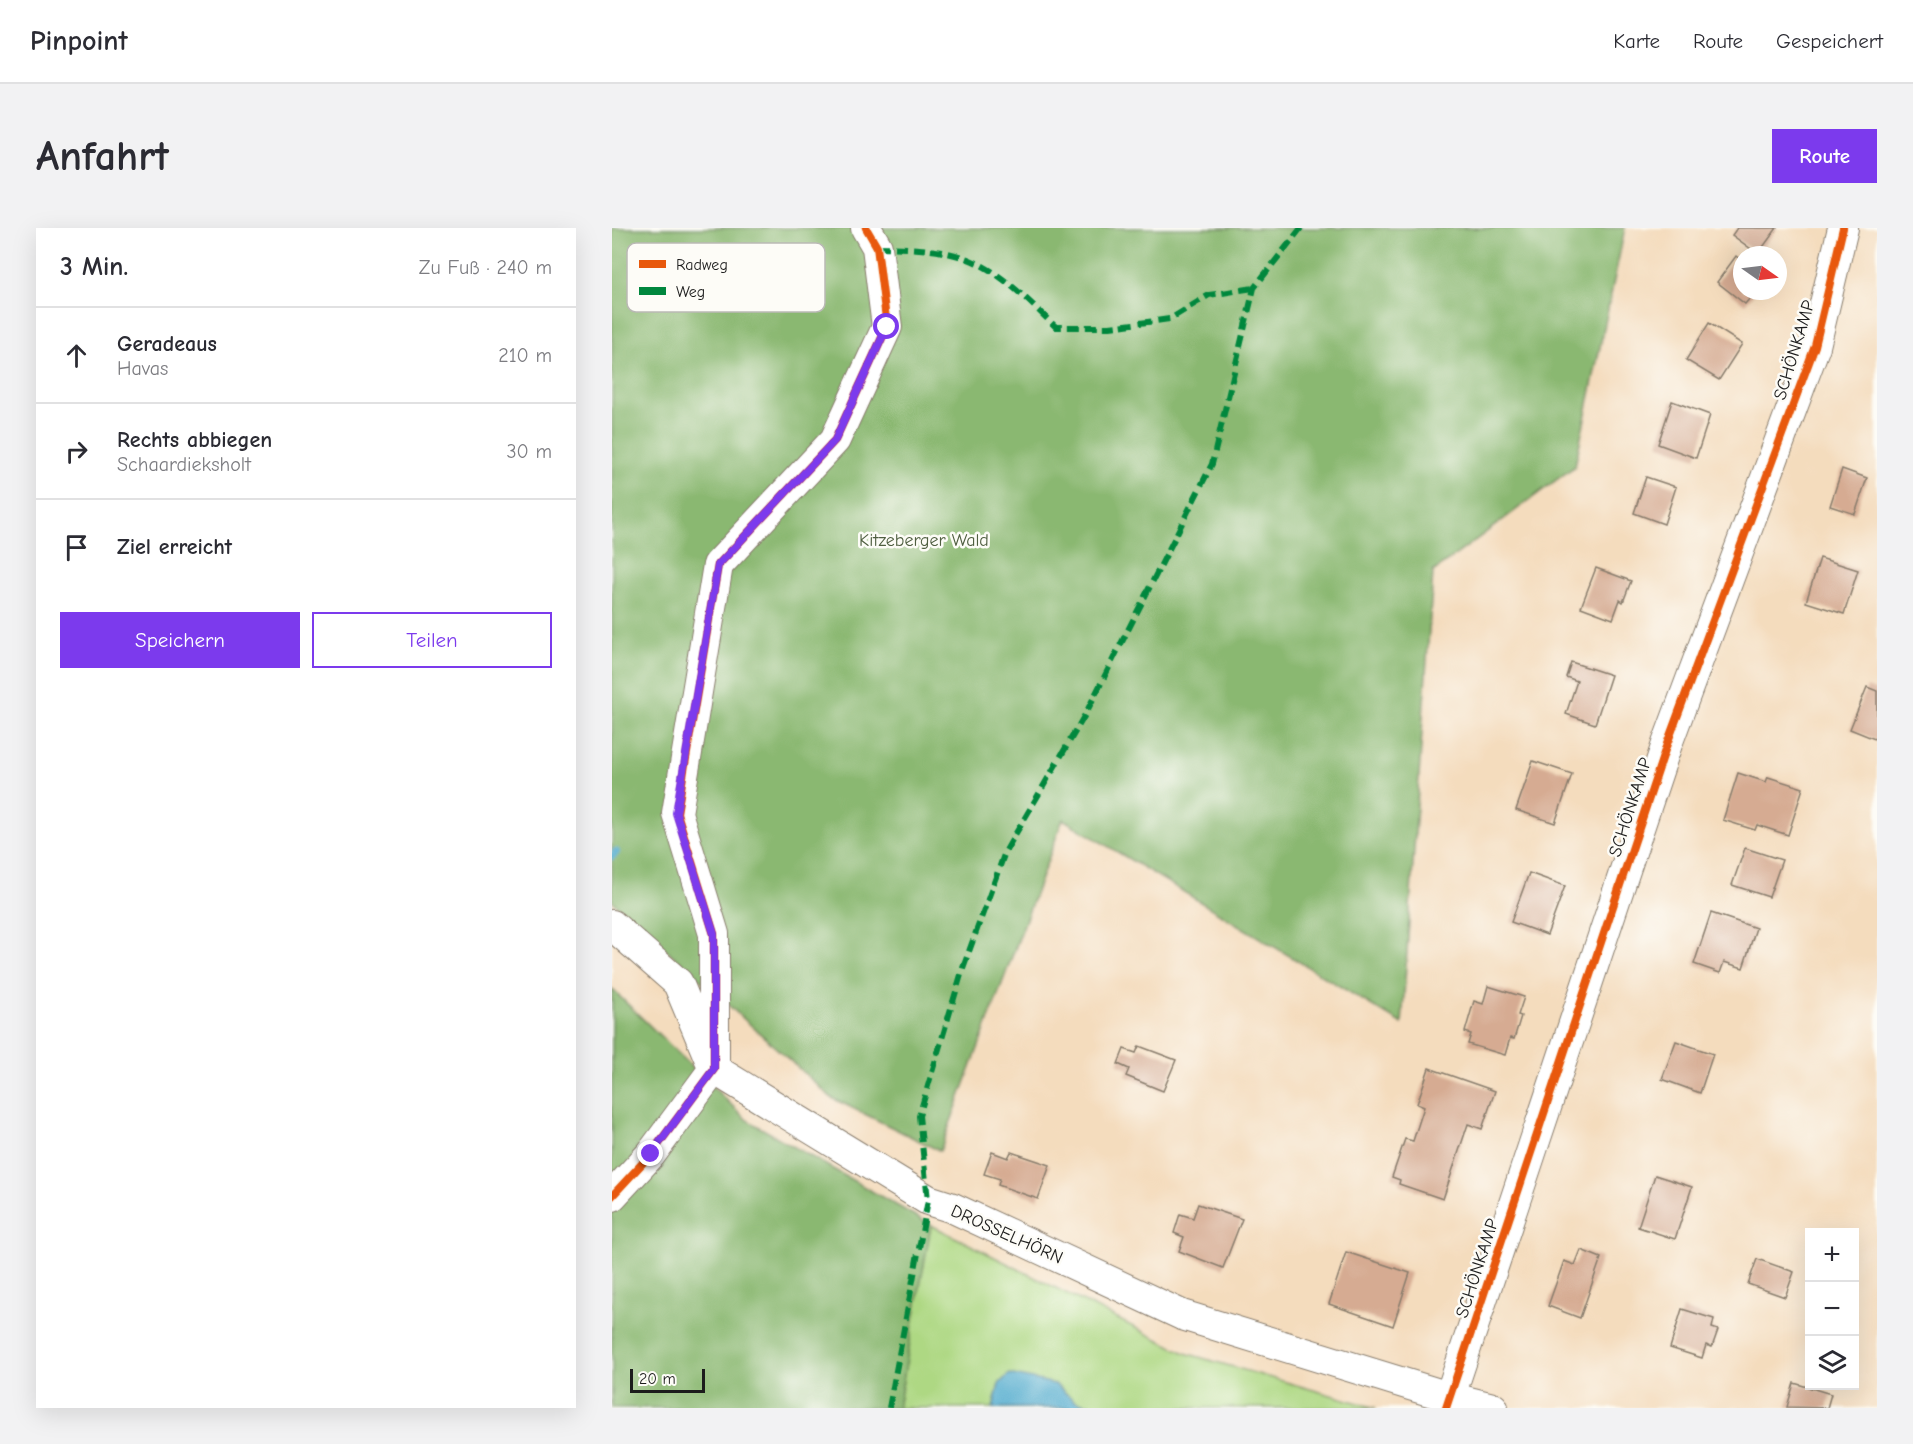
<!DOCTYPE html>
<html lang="de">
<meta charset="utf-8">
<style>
:root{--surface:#fff;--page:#f2f2f3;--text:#2b2b33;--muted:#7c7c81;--line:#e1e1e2;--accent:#7c3aed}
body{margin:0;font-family:"Comic Neue",sans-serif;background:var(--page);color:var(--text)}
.controls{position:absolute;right:18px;bottom:18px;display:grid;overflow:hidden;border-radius:0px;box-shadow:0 6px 24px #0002}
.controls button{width:54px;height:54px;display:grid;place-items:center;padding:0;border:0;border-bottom:2px solid var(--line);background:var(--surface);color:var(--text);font:30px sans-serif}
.compass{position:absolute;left:1121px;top:18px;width:54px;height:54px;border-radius:50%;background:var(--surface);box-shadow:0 6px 24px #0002;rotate:104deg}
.scale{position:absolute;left:18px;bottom:15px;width:75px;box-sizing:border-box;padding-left:6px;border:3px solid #1c1c1c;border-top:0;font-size:16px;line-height:21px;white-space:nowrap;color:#1c1c1c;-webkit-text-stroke:4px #fdfcf7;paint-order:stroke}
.stop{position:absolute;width:18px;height:18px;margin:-14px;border:4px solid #7c3aed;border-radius:50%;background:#fff}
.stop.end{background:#7c3aed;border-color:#fff;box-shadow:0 2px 6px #0008}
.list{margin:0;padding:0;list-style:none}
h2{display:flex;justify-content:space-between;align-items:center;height:78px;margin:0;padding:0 24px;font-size:26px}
h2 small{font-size:20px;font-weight:400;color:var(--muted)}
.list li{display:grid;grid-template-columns:39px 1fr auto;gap:18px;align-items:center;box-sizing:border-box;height:96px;padding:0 24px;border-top:2px solid var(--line)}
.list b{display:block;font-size:22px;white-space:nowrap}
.list p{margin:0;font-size:20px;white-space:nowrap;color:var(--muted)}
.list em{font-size:20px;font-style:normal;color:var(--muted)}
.actions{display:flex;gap:12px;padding:18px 24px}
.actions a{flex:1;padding:14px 0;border:2px solid var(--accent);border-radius:0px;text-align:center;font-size:21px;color:var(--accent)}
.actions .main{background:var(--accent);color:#fff}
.icon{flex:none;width:33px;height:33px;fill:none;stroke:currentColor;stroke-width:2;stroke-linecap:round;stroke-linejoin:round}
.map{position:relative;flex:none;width:1265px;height:1180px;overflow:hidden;border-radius:0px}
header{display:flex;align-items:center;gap:36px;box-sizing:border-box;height:84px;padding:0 30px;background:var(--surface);border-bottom:2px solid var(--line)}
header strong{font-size:28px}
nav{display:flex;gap:33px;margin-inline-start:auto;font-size:21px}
.intro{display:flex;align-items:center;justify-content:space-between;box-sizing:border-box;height:144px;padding:0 36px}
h1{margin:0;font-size:42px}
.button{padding:15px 27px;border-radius:0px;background:var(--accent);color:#fff;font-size:21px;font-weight:700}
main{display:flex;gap:36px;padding:0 36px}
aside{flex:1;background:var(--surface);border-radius:0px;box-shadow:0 6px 24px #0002}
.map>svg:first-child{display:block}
</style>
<header>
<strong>Pinpoint</strong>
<nav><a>Karte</a><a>Route</a><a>Gespeichert</a></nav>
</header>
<div class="intro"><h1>Anfahrt</h1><a class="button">Route</a></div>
<main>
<aside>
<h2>3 Min.<small>Zu Fuß · 240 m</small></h2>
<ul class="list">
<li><svg class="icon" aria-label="ahead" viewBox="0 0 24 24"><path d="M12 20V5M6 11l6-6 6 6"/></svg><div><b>Geradeaus</b><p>Havas</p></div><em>210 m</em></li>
<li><svg class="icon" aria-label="right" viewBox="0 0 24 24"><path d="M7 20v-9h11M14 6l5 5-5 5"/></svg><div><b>Rechts abbiegen</b><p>Schaardieksholt</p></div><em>30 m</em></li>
<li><svg class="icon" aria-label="arrive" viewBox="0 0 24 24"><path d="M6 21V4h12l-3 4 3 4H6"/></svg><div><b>Ziel erreicht</b></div></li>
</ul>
<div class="actions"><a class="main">Speichern</a><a>Teilen</a></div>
</aside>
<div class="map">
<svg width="1265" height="1180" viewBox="0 0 1265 1180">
<rect width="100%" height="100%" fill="#fdfcf7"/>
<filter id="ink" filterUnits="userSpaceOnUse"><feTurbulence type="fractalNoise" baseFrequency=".0167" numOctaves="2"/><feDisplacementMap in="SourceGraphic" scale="12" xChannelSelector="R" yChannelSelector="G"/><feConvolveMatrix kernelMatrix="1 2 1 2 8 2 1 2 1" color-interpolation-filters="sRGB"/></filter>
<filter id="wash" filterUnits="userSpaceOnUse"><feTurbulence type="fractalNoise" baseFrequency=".008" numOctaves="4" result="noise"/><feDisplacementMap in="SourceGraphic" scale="24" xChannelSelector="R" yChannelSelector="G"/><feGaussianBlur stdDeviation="1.35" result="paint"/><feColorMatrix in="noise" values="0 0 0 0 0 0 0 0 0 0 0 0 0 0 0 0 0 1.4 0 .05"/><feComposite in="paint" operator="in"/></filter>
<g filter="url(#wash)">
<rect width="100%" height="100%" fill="#f4dcbd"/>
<path fill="#aed883" stroke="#657a50" stroke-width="1.5" d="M319 997 573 1125 764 1180H286Z"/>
<g fill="#8ab871" stroke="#536a46" stroke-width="1.5">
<path d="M0 0H1013L963 238 821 344 790 796 451 591 328 923 220 870 0 673Z"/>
<path d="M0 761 135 892 319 997 286 1180H0Z"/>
</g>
<path fill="#50aace" stroke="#366375" stroke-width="1.5" d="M397 1146 443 1156 463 1173 491 1180H381L387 1156Z"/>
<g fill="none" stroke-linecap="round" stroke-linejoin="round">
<path stroke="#50aace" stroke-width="8" d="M0 628 4 624"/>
</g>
<g id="blocks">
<g fill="#d6ab92">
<path d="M1125 0H1165L1146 26 1120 7Z"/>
<path d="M1124 28 1130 33V63H1144L1133 76 1105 54Z"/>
<path d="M1097 95 1130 116 1107 152 1074 132Z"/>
<path d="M1060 173 1098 187 1084 230 1046 216Z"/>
<path d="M1230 241 1255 250 1243 286 1218 278Z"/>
<path d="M1034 249 1064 259 1052 296 1022 285Z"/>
<path d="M1208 330 1246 342 1232 386 1194 374Z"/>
<path d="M984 340 1019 353 1011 374 1008 372 1001 391 969 379Z"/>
<path d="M959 434 999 447 983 496 954 486 965 453 954 449Z"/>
<path d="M1255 459 1265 463V512L1238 501Z"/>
<path d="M921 533 960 546 943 595 904 582Z"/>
<path d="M1126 545 1154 554 1156 549 1191 560 1176 607 1145 597 1143 602 1111 592Z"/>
<path d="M1133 620 1170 632 1157 669 1120 657Z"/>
<path d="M917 645 953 658 935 707 899 694Z"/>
<path d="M1099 685 1144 700 1131 740 1112 734 1108 745 1082 736Z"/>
<path d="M876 758 912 769 906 787 909 788 902 811 898 810 893 827 856 816 859 806 853 804 862 773 871 776Z"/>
<path d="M1064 813 1101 826 1088 865 1050 851Z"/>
<path d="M527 818 564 832 551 863 514 848 517 841 506 836 512 821 524 825Z"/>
<path d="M817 840 883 863 870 901 856 896 831 971 787 956 788 952 780 949 793 911 801 913 812 879 805 876Z"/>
<path d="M380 924 396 930 399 924 438 937 426 971 386 957 388 951 372 946Z"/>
<path d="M1043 947 1080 959 1063 1011 1026 999Z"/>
<path d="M586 976 630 991 611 1040 567 1023 572 1009 562 1005 568 986 581 990Z"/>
<path d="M969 1022 989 1030 968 1090 936 1078 952 1033 963 1037Z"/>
<path d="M734 1024 798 1045 781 1098 717 1076Z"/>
<path d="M1145 1031 1182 1044 1173 1069 1136 1056Z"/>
<path d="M1070 1081 1102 1091 1100 1100 1106 1102 1100 1119 1094 1117 1090 1130 1058 1120Z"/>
<path d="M1182 1155 1219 1166 1215 1180 1175 1179Z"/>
</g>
</g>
</g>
<g filter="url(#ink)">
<use href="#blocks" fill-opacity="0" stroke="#887c6c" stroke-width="1.5"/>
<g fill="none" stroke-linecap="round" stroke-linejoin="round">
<defs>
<g id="minor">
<path d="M0 697 66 755 102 841 316 972 341 980 570 1087 837 1169 881 1180"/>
<path d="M0 968 39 926 102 841V706L65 585 106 337 223 212 275 99 265 19 254 0"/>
<path d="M834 1180 1055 516 1203 118 1231 0"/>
</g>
</defs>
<use href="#minor" stroke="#887c6c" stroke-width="32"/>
<use href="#minor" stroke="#fff" stroke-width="30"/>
<g stroke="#00873e" stroke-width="6" stroke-dasharray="12 6" stroke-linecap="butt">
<path d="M265 19C296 20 327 20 356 31 390 44 418 75 444 99H498L558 91 597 67 642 60"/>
<path d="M277 1180 316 972 307 888 351 740 393 624 474 485 600 236 642 60 689 0"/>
</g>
<defs>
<g id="cycleway">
<path d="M0 968 39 926 102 841V706L65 585 106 337 223 212 275 99 265 19 254 0"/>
<path d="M834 1180 1055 516 1203 118 1231 0"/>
</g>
</defs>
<use href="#cycleway" stroke="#fdfcf7" stroke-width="11"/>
<use href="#cycleway" stroke="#e8590c" stroke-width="8"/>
</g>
</g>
<g fill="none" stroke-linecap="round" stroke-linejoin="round" filter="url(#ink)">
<path stroke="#7c3aed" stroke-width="8" d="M39 926 102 841V706L64 585 106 337 223 212 275 99"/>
</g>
<g text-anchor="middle" stroke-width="5" stroke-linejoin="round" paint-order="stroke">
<g font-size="18" fill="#1c1c1c" stroke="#fdfcf7">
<text transform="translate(1182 122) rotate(-73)" y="6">SCHÖNKAMP</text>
<text transform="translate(1018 579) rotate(-72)" y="6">SCHÖNKAMP</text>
<text transform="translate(395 1006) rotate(24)" y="6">DROSSELHÖRN</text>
<text transform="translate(865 1040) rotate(-72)" y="6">SCHÖNKAMP</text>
</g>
<g font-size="18" fill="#4f5e40" stroke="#fdfcf7">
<text x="312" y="318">Kitzeberger Wald</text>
</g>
</g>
<rect x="15" y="15" width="198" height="69" rx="9" fill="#fdfcf7" stroke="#bab9b5" stroke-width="1.5"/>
<rect x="27" y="32" width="27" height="8" fill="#e8590c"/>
<rect x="27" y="59" width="27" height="8" fill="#00873e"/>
<g font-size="16" fill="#1c1c1c">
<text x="64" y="42">Radweg</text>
<text x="64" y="69">Weg</text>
</g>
</svg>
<div class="controls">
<button>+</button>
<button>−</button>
<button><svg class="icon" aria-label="layers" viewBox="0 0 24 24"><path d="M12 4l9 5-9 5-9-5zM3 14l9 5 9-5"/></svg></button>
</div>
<svg class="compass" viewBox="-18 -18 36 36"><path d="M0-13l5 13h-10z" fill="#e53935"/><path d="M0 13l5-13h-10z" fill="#7c7c81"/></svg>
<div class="scale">20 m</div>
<div class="stop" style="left:275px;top:99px"></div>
<div class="stop end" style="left:39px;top:926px"></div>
</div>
</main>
